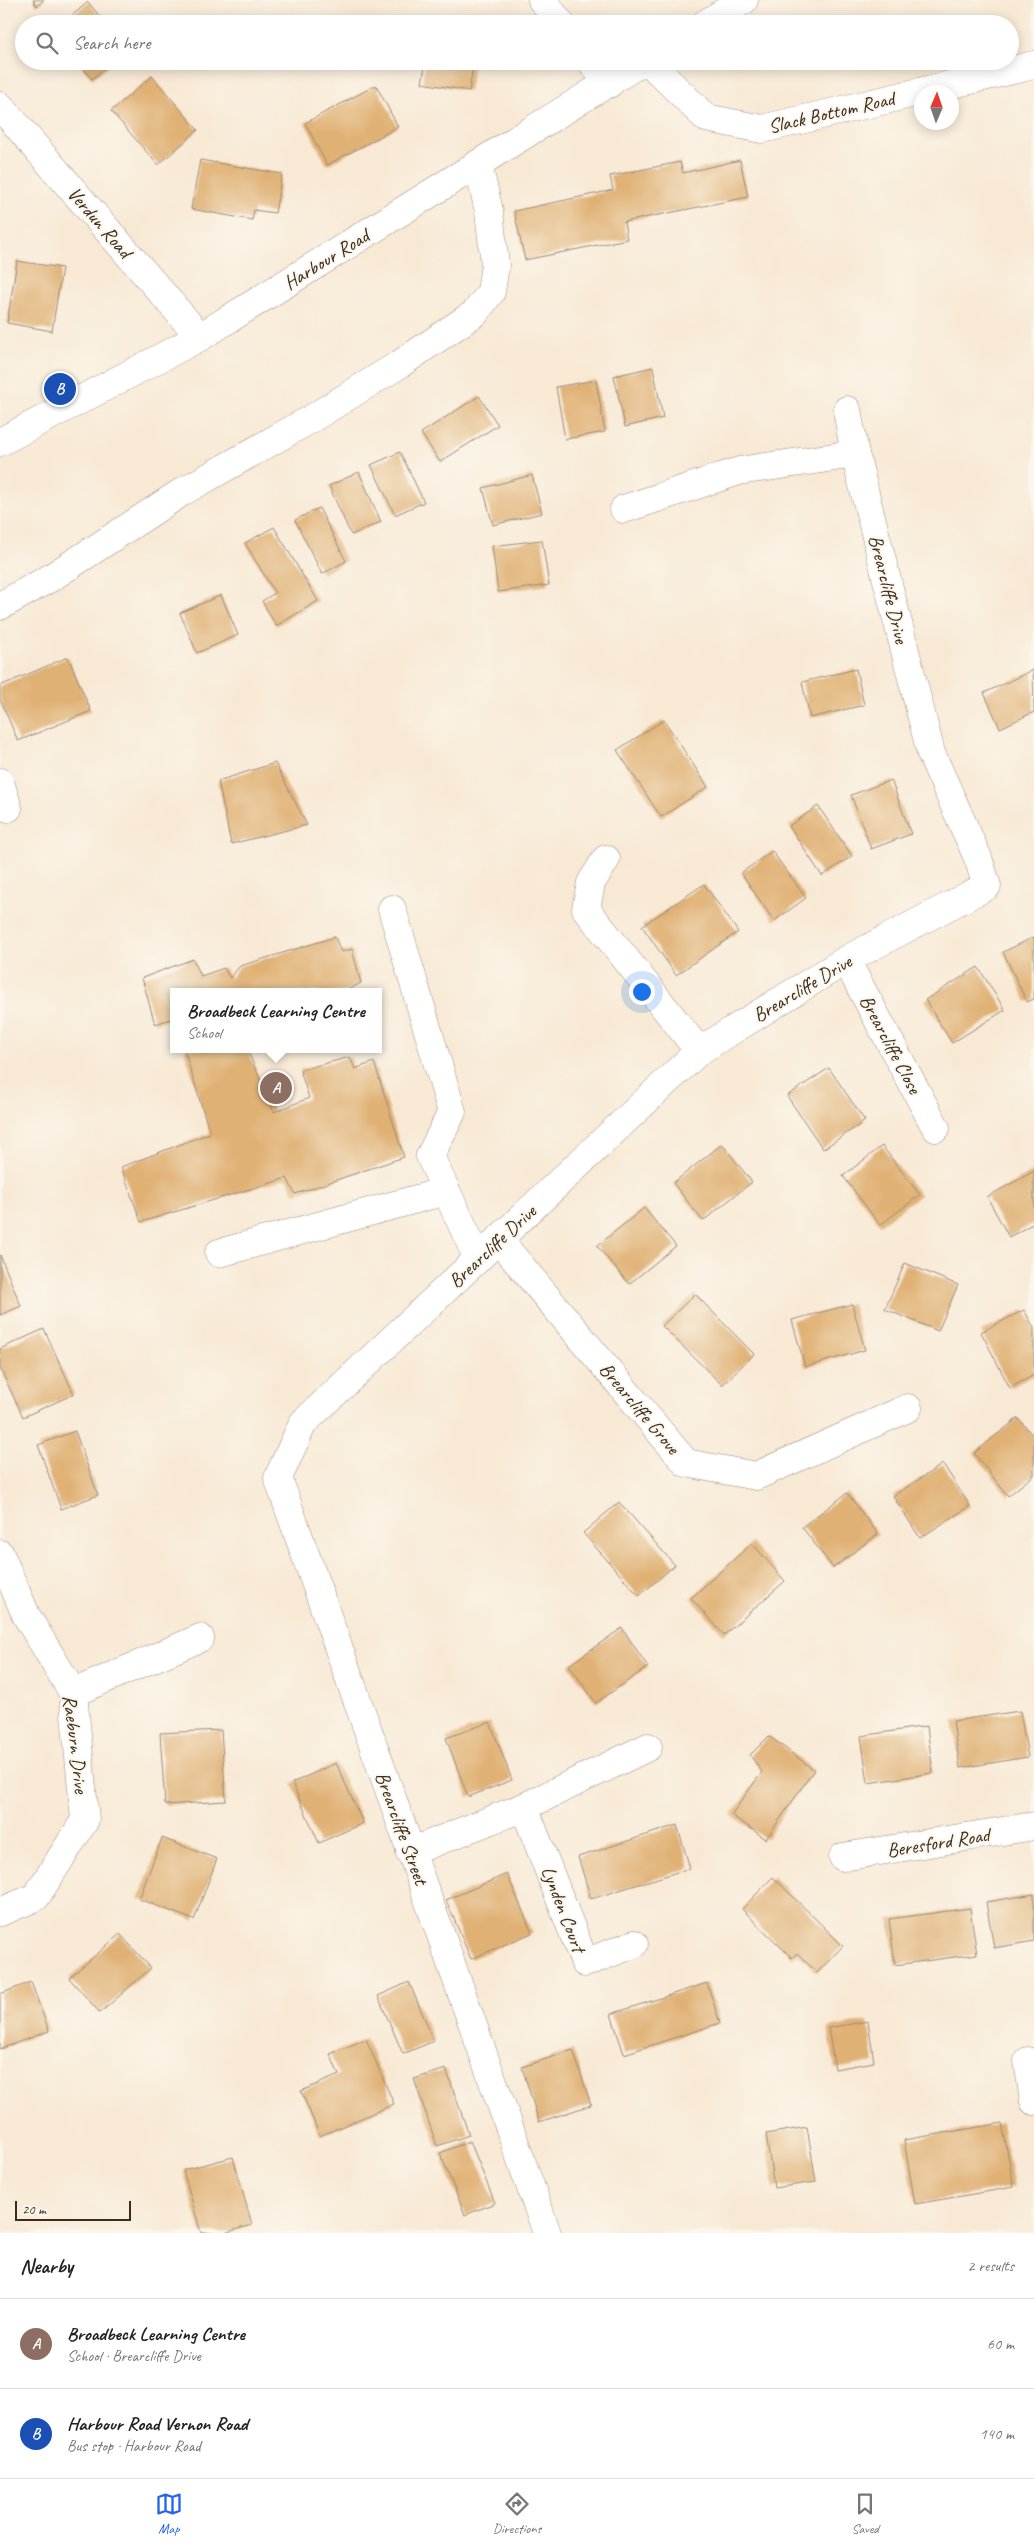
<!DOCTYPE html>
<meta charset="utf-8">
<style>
:root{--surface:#fff;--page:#f6f6f6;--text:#222;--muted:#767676;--line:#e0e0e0;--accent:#2563eb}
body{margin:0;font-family:Caveat,sans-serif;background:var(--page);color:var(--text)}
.compass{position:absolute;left:914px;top:85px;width:45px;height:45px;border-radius:50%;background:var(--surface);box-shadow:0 2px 12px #0003;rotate:2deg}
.scale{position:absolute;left:15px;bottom:12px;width:116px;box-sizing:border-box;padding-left:5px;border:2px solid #3b2a1e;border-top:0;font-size:14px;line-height:18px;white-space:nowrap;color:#3b2a1e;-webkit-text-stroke:4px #fbf7ec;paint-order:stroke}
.you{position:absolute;left:641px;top:991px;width:18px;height:18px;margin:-12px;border:4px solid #fff;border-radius:50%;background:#1a73e8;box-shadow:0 0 0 8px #1a73e833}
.badge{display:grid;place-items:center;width:32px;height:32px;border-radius:50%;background:var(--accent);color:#fff;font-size:16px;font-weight:700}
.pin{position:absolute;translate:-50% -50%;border:2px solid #fff;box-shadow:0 1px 5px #0006}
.popup{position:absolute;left:170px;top:988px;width:212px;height:65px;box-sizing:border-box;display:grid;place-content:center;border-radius:0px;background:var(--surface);filter:drop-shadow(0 1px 4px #0005);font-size:16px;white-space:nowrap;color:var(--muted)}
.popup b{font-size:19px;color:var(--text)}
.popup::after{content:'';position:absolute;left:50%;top:100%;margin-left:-10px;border:10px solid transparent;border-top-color:var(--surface)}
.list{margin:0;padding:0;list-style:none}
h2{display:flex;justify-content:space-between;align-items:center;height:65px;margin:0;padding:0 20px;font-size:21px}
h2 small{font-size:16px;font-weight:400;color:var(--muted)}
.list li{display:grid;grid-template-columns:32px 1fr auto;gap:15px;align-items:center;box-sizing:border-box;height:90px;padding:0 20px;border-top:1px solid var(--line)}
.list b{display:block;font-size:19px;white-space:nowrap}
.list p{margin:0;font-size:16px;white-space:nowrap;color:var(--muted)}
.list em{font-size:16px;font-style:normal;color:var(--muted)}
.icon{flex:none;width:28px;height:28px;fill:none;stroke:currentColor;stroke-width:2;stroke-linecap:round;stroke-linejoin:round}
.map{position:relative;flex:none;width:1034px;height:2233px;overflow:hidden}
.search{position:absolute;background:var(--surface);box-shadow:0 2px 12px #0003;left:15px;right:15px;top:15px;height:55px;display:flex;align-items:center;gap:12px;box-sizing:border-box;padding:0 18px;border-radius:28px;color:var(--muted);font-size:19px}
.sheet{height:245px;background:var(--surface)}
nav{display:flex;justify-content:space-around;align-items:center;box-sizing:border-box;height:70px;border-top:1px solid var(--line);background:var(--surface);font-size:14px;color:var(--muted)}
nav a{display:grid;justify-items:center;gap:2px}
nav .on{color:var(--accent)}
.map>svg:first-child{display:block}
</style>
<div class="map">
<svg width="1034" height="2233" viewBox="0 0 1034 2233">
<rect width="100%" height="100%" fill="#fbf7ec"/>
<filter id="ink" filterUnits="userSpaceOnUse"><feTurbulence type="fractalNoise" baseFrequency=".02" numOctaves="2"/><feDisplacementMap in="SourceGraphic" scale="10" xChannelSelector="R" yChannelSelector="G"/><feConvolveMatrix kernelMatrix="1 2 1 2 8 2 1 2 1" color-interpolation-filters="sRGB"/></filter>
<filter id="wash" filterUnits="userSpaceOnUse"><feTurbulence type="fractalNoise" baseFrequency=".0096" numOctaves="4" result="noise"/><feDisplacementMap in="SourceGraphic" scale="20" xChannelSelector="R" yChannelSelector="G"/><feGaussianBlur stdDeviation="1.12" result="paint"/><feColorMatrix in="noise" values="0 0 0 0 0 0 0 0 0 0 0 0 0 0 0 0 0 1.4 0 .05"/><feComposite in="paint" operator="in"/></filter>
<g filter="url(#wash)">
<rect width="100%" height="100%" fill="#f8e9d5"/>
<g id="blocks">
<g fill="#e0b175">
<path d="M33 0H44L37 6Z"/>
<path d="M88 2 106 24H62Z"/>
<path d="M433 17 466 23V24H432Z"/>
<path d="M77 61H114L92 79Z"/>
<path d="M426 61H474L469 91 422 83Z"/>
<path d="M152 76 198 130 158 165 111 111Z"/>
<path d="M376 85 398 127 327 165 305 123Z"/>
<path d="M200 160 282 174 275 213 254 210 252 220 191 209Z"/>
<path d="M740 160 748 197 624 222 627 239 525 260 514 211 613 190 610 176 680 162 683 173Z"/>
<path d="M17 261 62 268 52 331 7 323Z"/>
<path d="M653 367 663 418 625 427 614 376Z"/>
<path d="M596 380 605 432 565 439 556 387Z"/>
<path d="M479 396 498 425 440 462 421 433Z"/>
<path d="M400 452 424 502 395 515 371 465Z"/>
<path d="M359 472 381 522 351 535 329 486Z"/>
<path d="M532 475 542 513 493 525 483 488Z"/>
<path d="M319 508 346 561 322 574 295 520Z"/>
<path d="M274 527 318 601 276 626 262 601 275 593 245 543Z"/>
<path d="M542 540 549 585 498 592 492 546Z"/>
<path d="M221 595 238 635 197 653 180 613Z"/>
<path d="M68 657 91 711 18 741 0 699V686Z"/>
<path d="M856 669 864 705 810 718 802 682Z"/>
<path d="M1033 670 1034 712 1000 728 984 693Z"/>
<path d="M664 720 708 787 661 817 617 750Z"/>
<path d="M275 763 307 825 231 844 218 781Z"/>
<path d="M891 780 911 834 871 849 851 795Z"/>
<path d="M818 806 852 856 822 876 789 826Z"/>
<path d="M772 851 806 898 774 921 741 873Z"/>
<path d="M704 884 738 932 676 975 642 926Z"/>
<path d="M335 937 341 952 352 949 361 983 344 992H174V1018L155 1024 142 978 193 959 201 976 224 968 230 978 240 966Z"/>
<path d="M1034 937V999L1027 1002 1003 952Z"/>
<path d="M978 967 1005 1010 952 1043 925 1000Z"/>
<path d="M184 1049H247L274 1112 309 1098 300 1070 350 1057 355 1069 374 1062 404 1157 295 1194 287 1178 141 1222 121 1167 210 1133Z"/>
<path d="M829 1068 865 1121 823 1149 787 1096Z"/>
<path d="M722 1144 752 1182 703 1221 673 1183Z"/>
<path d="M882 1146 920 1195 880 1225 843 1176Z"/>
<path d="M1034 1171V1223L1009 1237 987 1197Z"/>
<path d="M644 1208 676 1246 629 1284 597 1246Z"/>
<path d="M0 1255 21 1306 0 1315Z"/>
<path d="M905 1263 958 1285 938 1331 885 1309Z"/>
<path d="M695 1294 754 1354 722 1385 662 1326Z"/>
<path d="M852 1304 865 1350 805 1367 792 1320Z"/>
<path d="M1024 1310 1034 1328V1375L1010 1388 981 1332Z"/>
<path d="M44 1329 74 1394 23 1417 0 1368V1349Z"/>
<path d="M1018 1418 1034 1437V1475L1008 1496 974 1453Z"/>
<path d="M75 1431 98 1495 61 1509 38 1445Z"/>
<path d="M943 1464 970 1506 920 1538 893 1496Z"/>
<path d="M847 1493 878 1534 833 1568 802 1527Z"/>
<path d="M619 1502 675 1565 639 1596 583 1533Z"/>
<path d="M752 1543 785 1581 724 1635 691 1598Z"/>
<path d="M622 1628 648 1667 596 1703 569 1665Z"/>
<path d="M1020 1711 1028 1757 960 1768 953 1721Z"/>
<path d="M490 1722 512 1780 468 1797 446 1738Z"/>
<path d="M927 1726 933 1773 868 1783 861 1736Z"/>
<path d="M221 1730 226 1801 165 1805 160 1733Z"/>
<path d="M769 1736 814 1770 766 1839 731 1815 762 1772 750 1755Z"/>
<path d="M336 1763 363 1823 319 1843 292 1783Z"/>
<path d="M677 1825 690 1868 591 1899 578 1857Z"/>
<path d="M162 1838 217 1859 194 1920 139 1899Z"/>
<path d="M507 1874 532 1933 471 1959 446 1900Z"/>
<path d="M773 1877 843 1946 817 1973 797 1953 792 1958 742 1909Z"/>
<path d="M1034 1894V1941L994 1948 986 1902Z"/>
<path d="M970 1908 977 1954 895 1965 889 1919Z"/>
<path d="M120 1934 151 1968 100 2013 69 1978Z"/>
<path d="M31 1982 49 2031 0 2049V1994Z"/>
<path d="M409 1982 434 2041 403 2054 378 1996Z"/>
<path d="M707 1983 720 2023 624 2054 611 2014Z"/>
<path d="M868 2021 874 2062 835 2069 828 2028Z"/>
<path d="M366 2039 394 2104 320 2136 301 2091 339 2075 330 2054Z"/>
<path d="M573 2050 591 2105 539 2122 522 2067Z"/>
<path d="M446 2069 469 2135 437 2146 414 2079Z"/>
<path d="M1002 2123 1014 2187 915 2204 904 2140Z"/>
<path d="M807 2127 816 2182 774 2188 766 2134Z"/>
<path d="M470 2141 495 2203 465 2215 440 2153Z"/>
<path d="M233 2157 252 2225 224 2233H201L183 2170Z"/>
</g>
</g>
</g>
<g filter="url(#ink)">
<use href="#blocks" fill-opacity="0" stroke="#9a8a7a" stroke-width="1"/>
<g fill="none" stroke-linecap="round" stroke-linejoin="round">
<defs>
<g id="minor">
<path d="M542 0 561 24"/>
<path d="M705 24 744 0"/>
<path d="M591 61 609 84"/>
<path d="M648 61 706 118 762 129 1034 65"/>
<path d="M0 106 200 337"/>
<path d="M0 442 200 337 643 61"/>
<path d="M624 509 739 471 855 454"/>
<path d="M0 606 52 577 182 492 311 419 400 364 475 313 491 292 495 265 489 211 478 165"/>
<path d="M0 782 8 808"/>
<path d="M606 859 591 883 586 909 699 1051"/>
<path d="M392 909 452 1112 430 1156 478 1259"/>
<path d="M846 960 936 1128"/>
<path d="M499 1240 686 1463 756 1476 908 1408"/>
<path d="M219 1253 446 1191"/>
<path d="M0 1554 26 1615 73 1693 85 1820 36 1897 0 1912"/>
<path d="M73 1693 200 1638"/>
<path d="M524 1807 585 1963 634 1944"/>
<path d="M410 1852 524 1807 648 1747"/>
<path d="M843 1857 1034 1826"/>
<path d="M1028 2061 1034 2101"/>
<path d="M547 2233 278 1478 303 1423 699 1051 846 960 987 886 978 858 931 753 855 454 847 410"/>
</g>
</defs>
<use href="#minor" stroke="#9a8a7a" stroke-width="29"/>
<use href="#minor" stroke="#fff" stroke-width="28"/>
</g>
</g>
<g text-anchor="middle" stroke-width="4" stroke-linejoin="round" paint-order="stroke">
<g font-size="20" fill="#3b2a1e" stroke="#fbf7ec">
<text transform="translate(831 112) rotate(-13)" y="7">Slack Bottom Road</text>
<text transform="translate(100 222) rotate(49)" y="7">Verdun Road</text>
<text transform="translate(326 259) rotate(-32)" y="7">Harbour Road</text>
<text transform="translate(889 589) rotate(76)" y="7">Brearcliffe Drive</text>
<text transform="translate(802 988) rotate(-31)" y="7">Brearcliffe Drive</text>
<text transform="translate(891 1044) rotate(62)" y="7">Brearcliffe Close</text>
<text transform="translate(492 1246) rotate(-43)" y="7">Brearcliffe Drive</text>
<text transform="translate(640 1408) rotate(50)" y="7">Brearcliffe Grove</text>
<text transform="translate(76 1744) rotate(83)" y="7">Raeburn Drive</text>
<text transform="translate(402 1828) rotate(70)" y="7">Brearcliffe Street</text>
<text transform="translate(938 1842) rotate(-9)" y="7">Beresford Road</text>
<text transform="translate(564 1909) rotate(69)" y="7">Lynden Court</text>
</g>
</g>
</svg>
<svg class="compass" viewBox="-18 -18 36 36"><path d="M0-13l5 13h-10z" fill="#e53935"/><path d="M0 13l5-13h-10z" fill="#767676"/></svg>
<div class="scale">20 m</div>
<div class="you"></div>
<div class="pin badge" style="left:276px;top:1088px;background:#8d6e63">A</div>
<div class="popup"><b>Broadbeck Learning Centre</b>School</div>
<div class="pin badge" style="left:60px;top:389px;background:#1a4fb4">B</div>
<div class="search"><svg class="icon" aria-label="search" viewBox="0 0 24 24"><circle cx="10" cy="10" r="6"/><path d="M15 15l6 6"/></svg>Search here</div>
</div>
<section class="sheet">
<h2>Nearby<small>2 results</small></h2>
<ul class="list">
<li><span class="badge" style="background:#8d6e63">A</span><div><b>Broadbeck Learning Centre</b><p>School · Brearcliffe Drive</p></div><em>60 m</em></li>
<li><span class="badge" style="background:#1a4fb4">B</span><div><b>Harbour Road Vernon Road</b><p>Bus stop · Harbour Road</p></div><em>140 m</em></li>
</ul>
</section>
<nav>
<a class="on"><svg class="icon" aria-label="map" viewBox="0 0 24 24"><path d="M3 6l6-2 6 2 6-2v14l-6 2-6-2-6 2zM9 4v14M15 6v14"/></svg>Map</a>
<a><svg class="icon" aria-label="directions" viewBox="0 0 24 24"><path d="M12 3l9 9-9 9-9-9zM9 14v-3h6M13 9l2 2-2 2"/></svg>Directions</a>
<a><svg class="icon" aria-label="saved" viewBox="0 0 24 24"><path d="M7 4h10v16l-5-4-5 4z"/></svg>Saved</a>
</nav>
